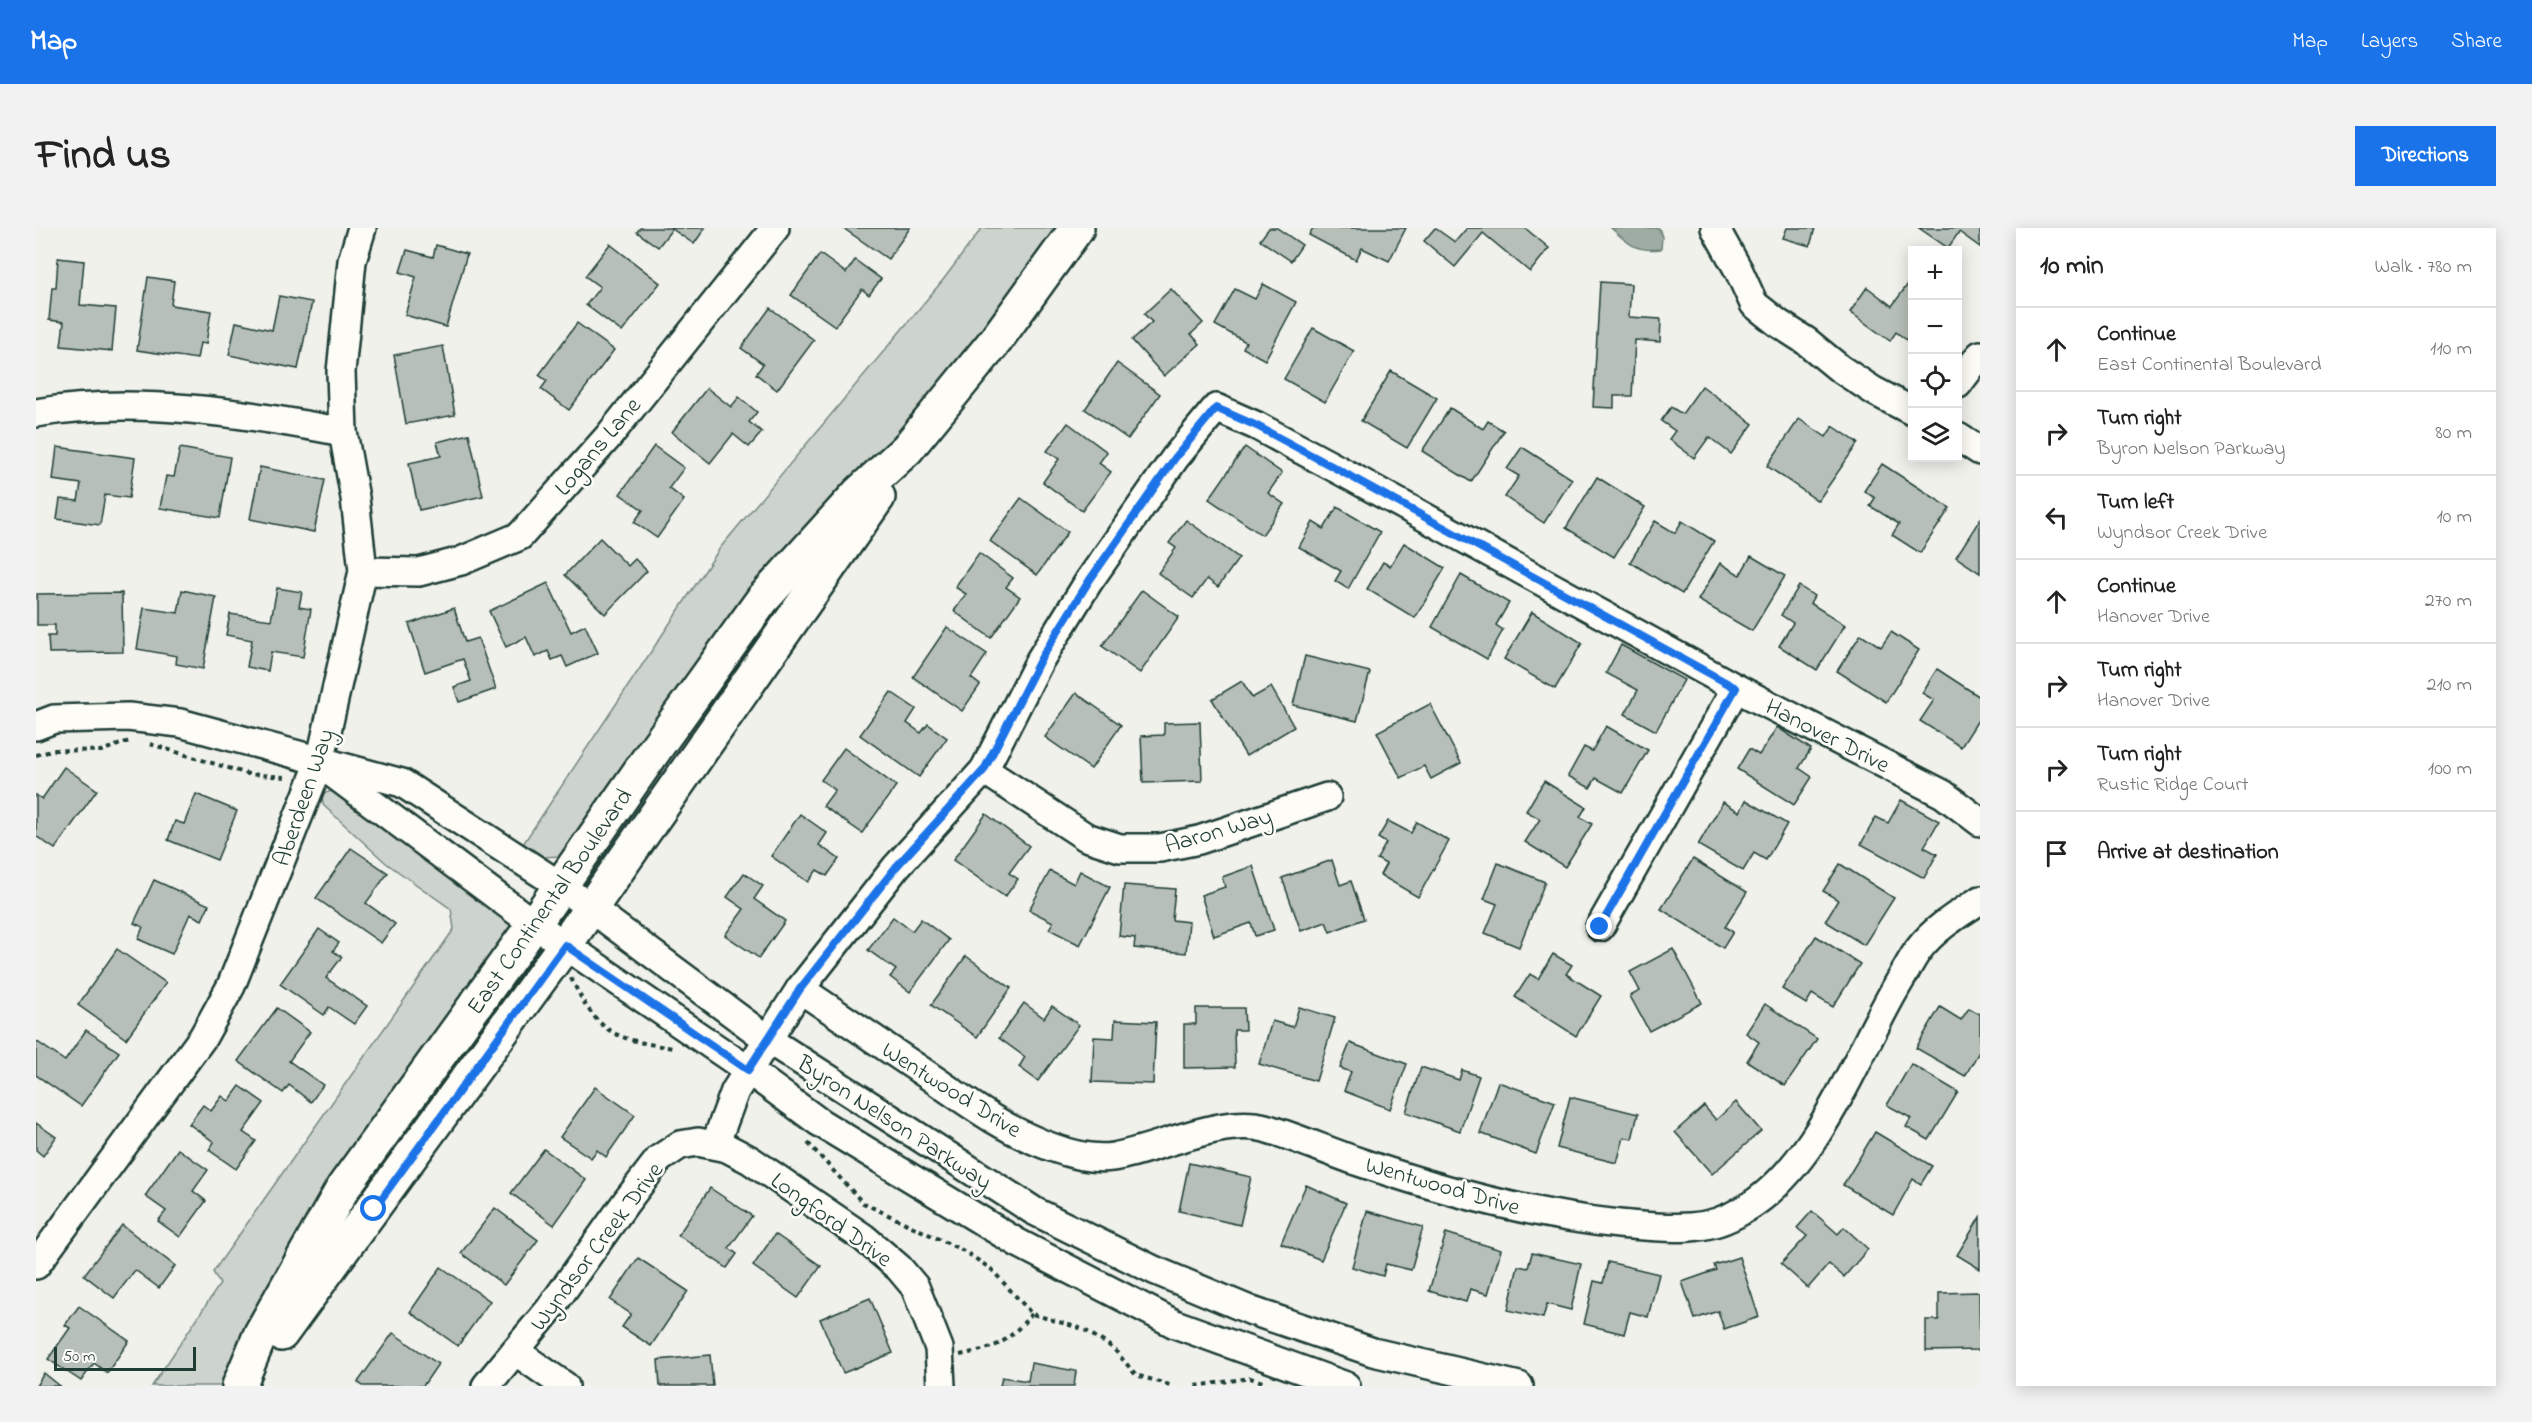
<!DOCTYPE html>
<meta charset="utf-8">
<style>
:root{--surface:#fff;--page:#f2f2f2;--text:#222;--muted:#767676;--line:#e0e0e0;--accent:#1a73e8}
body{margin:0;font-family:"Indie Flower",sans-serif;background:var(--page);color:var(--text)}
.controls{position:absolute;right:18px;top:18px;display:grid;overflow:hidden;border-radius:0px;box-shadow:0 3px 15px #0003}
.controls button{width:54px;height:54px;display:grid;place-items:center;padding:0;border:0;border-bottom:2px solid var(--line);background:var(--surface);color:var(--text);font:30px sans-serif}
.scale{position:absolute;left:18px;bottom:15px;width:142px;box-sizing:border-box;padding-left:6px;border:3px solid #1f3d34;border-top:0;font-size:16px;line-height:21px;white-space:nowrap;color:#1f3d34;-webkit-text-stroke:4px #fdfcf7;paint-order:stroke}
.stop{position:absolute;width:18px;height:18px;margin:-14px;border:4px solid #1a73e8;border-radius:50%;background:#fff}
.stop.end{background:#1a73e8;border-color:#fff;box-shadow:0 2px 6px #0008}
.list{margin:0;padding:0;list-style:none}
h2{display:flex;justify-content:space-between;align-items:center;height:78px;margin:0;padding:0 24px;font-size:26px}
h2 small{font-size:20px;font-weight:400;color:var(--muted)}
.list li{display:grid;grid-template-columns:39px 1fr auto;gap:18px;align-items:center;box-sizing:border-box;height:84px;padding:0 24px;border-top:2px solid var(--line)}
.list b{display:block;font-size:22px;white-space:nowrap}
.list p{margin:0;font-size:20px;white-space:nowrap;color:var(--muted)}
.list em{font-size:20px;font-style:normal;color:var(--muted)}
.icon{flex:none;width:33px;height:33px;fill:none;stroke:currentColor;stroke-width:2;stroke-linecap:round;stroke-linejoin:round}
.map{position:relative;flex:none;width:1944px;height:1158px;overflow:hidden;border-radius:0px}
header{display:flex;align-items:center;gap:36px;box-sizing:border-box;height:84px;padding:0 30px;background:var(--accent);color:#fff}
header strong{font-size:28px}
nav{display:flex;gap:33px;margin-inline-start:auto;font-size:21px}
.intro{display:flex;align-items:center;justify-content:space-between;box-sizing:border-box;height:144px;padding:0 36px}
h1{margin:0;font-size:42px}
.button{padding:15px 27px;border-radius:0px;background:var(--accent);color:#fff;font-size:21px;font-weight:700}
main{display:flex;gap:36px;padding:0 36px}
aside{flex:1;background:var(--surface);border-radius:0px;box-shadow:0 3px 15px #0003}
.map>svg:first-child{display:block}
</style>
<header>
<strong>Map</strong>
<nav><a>Map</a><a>Layers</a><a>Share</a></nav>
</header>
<div class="intro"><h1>Find us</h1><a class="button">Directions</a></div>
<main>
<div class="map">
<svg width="1944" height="1158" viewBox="0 0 1944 1158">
<rect width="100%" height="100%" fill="#f0f1eb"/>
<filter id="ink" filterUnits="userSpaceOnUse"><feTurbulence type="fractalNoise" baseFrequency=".0167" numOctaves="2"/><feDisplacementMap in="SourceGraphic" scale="12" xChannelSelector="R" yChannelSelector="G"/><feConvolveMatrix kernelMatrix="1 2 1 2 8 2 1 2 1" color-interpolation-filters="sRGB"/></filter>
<g filter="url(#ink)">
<g fill="#cdd3cd" stroke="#768880" stroke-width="1.5">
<path d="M946 0H1024L885 189 525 628 507 629 487 616 684 320 907 52Z"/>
<path d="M306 560 477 686 474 708 209 1109 186 1158H116L184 1056 177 1044 418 701 415 681 350 635 287 577 286 566Z"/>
</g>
<path fill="#9faca4" stroke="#6c8077" stroke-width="1.5" d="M1575 0H1623L1626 9 1625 21C1600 24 1592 16 1575 0Z"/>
<g fill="#b6bfb8" stroke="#1f3d34" stroke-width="1.5">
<path d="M604 0H669L658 16 636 1 622 19 601 4Z"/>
<path d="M807 0H874L852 31Z"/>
<path d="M1233 0H1241L1266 17 1255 33 1224 12Z"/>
<path d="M1277 0H1370L1353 33 1326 20 1320 32 1273 7Z"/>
<path d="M1399 0 1419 14 1431 0H1489L1513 20 1494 44 1447 5 1419 39 1388 13Z"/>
<path d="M1751 0H1779L1774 18 1747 10Z"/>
<path d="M1883 0H1944V19L1923 4 1912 20Z"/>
<path d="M574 16 624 55 586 104 550 77 564 59 549 48Z"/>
<path d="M400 17 431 26 410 99 369 87 380 49 364 44 371 22 397 29Z"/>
<path d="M784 26 810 45 819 32 845 51 833 67 826 61 799 98 755 67Z"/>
<path d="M22 30 48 33 44 77 80 80 76 123 25 118 28 94 13 92 16 60H20Z"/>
<path d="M112 49 138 53 135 77 175 83 170 116 164 115 161 131 101 122Z"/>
<path d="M1875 52 1876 116 1860 104 1854 113 1814 84 1831 59 1856 78Z"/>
<path d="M1564 54 1595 56 1593 89 1625 91 1624 114 1599 112 1596 168H1578V180L1557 179Z"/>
<path d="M1227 56 1260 74 1229 132 1207 120 1210 114 1179 97 1199 61 1219 71Z"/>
<path d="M1135 61 1167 95 1155 106 1164 116 1128 148 1096 112 1116 94 1108 86Z"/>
<path d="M243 68 276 74 262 141 193 127 200 94 236 102Z"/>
<path d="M734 80 778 112 741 162 720 146 727 136 705 120Z"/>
<path d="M541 95 578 122 533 182 505 161 511 153 503 147Z"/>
<path d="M1277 100 1318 123 1289 174 1248 151Z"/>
<path d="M407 118 419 187 370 196 358 127Z"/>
<path d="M1081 135 1124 166 1092 211 1049 181Z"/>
<path d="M1355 143 1401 170 1371 220 1325 193Z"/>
<path d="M1666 158 1717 196 1695 226 1673 209 1658 230 1633 211 1639 203 1625 193 1635 179 1646 186Z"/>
<path d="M671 160 695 179 703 169 721 184 713 194 726 204 713 219 697 206 674 235 636 204Z"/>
<path d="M1414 180 1447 201 1452 193 1468 203 1435 254 1386 223Z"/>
<path d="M1763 191 1790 209 1797 198 1822 215 1782 273 1731 238Z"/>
<path d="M1032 195 1071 224 1063 235 1075 244 1046 283 1007 254 1023 231 1011 223Z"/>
<path d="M433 206 447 268 383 282 373 235 405 228 401 214Z"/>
<path d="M618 218 648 240 633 260 648 272 621 310 598 294 607 282 584 266Z"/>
<path d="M21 219 99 230 93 270 69 267 64 297 21 291 24 271 42 273 45 256 17 252Z"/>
<path d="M1209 219 1246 245 1232 265 1248 276 1226 307 1173 271Z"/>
<path d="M1486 219 1536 251 1508 295 1469 269 1483 248 1471 241Z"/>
<path d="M144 220 194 229 184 290 124 280 130 248 138 249Z"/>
<path d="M1846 236 1914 280 1884 325 1856 307 1863 296 1834 278 1839 270 1828 263Z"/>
<path d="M224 239 289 252 278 304 214 291Z"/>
<path d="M1561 249 1609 279 1578 329 1530 300Z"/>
<path d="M985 270 1032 304 1001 347 954 313Z"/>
<path d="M1301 279 1344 304 1312 361 1299 353 1305 343 1263 319 1277 294 1288 301Z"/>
<path d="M1944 291V345L1920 329Z"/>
<path d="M1150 292 1203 330 1182 359 1171 351 1157 370 1122 345 1140 320 1133 315Z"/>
<path d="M1619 293 1639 305 1646 293 1678 313 1646 366 1594 334Z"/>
<path d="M564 310 592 338 599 331 611 343 569 386 529 347Z"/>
<path d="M1368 315 1409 340 1379 390 1331 361 1347 334 1354 338Z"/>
<path d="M943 325 977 350 970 359 984 369 955 410 918 383 930 366 919 359Z"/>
<path d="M1715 328 1749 348 1716 403 1662 372 1684 335 1704 347Z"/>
<path d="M1425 347 1473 375 1460 397 1467 402 1451 431 1396 399Z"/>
<path d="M512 355 535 404 549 397 562 425 531 439 526 428 516 432 512 423 499 429 490 409 470 419 453 383Z"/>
<path d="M1763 358 1778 368 1774 375 1809 397 1781 442 1743 418 1757 395 1745 387Z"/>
<path d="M241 360 266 364 263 379 275 381 267 429 235 424 232 443 211 439 216 412 190 407 194 386 235 392Z"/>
<path d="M146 362 180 369 167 441 140 436 141 428 101 421 108 380 142 385Z"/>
<path d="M1106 362 1143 389 1104 445 1066 418Z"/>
<path d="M86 365 87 424 13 425 12 408H19V397H1V366Z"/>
<path d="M418 380 429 414 442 410 460 461 423 474 418 459 435 453 427 431 389 444 373 396Z"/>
<path d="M1496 384 1546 415 1519 461 1468 431Z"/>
<path d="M911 399 951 426 935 450 944 457 926 483 877 449Z"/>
<path d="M1855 404 1883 422 1850 474 1801 443 1825 406 1845 419Z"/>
<path d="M1585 417 1648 452 1620 503 1589 486 1602 462 1570 445Z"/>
<path d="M1269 428 1334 444 1321 493 1257 477Z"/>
<path d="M1901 441 1944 469V489L1925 519 1884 493 1898 472 1886 465Z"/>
<path d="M1206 453 1216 470 1235 459 1258 499 1210 528 1176 471Z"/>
<path d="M855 464 880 481 871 495 885 505 892 496 911 510 883 549 824 507Z"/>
<path d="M1040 465 1085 497 1055 541 1009 509Z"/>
<path d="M1394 476 1425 535 1395 551 1388 538 1365 550 1341 504Z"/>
<path d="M1164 494 1166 553 1107 555 1105 508 1128 507V495Z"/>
<path d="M1570 498 1612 522 1587 565 1560 550 1554 560 1532 548 1548 519 1556 523Z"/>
<path d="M1741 499 1775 521 1763 540 1776 549 1758 577 1701 541 1713 521 1723 527Z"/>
<path d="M808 520 860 558 826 605 787 578 799 562 785 552Z"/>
<path d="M28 539 61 562 19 621 0 608V567L6 571Z"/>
<path d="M1508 553 1550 579 1544 589 1556 596 1529 639 1489 614 1504 591 1490 583Z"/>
<path d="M160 566 201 583 181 632 132 612 139 593 148 596Z"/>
<path d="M1710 572 1751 596 1730 632 1718 625 1707 643 1662 617 1687 574 1704 584Z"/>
<path d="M1865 572 1903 593 1888 619 1901 626 1888 650 1825 616 1840 589 1852 595Z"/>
<path d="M764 586 791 605 783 617 803 631 791 648 781 642 772 654 735 628Z"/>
<path d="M950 586 993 618 973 645 982 651 969 669 917 632Z"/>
<path d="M1352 593 1375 605 1381 594 1413 613 1382 669 1344 647 1350 636 1341 631 1350 615 1342 610Z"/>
<path d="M315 620 352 645 330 675 359 696 345 715 280 670Z"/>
<path d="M1657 631 1711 664 1689 699 1697 704 1687 720 1625 681Z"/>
<path d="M1296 632 1304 657 1315 653 1328 691 1294 704 1290 694 1265 703 1246 650Z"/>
<path d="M1462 635 1509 654 1483 719 1449 705 1461 676 1448 671Z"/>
<path d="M1804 636 1858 670 1828 717 1789 693 1802 672 1787 663Z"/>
<path d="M1217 638 1238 702 1219 708 1215 695 1178 708 1165 667 1189 659 1186 649Z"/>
<path d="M1014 643 1038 656 1044 643 1074 659 1044 717 1013 701 1017 694 993 682Z"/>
<path d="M708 645 727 658 718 671 749 693 723 730 689 707 708 681 691 669Z"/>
<path d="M118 652 173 677 166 692 154 686 136 726 102 711 107 699 98 695Z"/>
<path d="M1088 657 1139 661 1136 692 1153 694 1150 725 1098 720 1099 710 1083 708Z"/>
<path d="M857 689 876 703 885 691 913 712 874 764 854 749 860 742 832 722Z"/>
<path d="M283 701 303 715 297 723 306 729 290 750 331 778 318 796 293 779 288 787 244 756Z"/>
<path d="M1780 708 1824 736 1797 779 1776 766 1770 776 1746 761Z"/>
<path d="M81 721 130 755 90 811 42 777Z"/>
<path d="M1637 721 1666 775 1613 803 1594 768 1604 763 1594 744Z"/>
<path d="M1517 726 1536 737 1530 746 1565 768 1540 808 1479 769 1494 746 1502 751Z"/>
<path d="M930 728 975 760 941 809 895 777Z"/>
<path d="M988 775 1008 790 1016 778 1043 797 1002 853 983 839 989 829 963 810Z"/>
<path d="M1729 776 1781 811 1749 858 1711 833 1723 814 1710 805Z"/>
<path d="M1263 779 1299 790 1280 853 1223 836 1236 793 1257 799Z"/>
<path d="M1904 779 1925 792 1933 780 1944 786V822L1929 848 1880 820Z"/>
<path d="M241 780 274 804 253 833 287 857 275 874 253 857 247 865 202 833Z"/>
<path d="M1160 780H1208L1209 802H1198L1199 839 1148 840V796H1160Z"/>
<path d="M1079 792 1120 794 1117 856 1056 854 1058 809 1078 810Z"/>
<path d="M50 802 83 824 45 878 0 847V813L29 833Z"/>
<path d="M1314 815 1371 836 1354 881 1308 863 1315 844 1304 840Z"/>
<path d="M1875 836 1922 864 1893 912 1870 899 1875 890 1851 877Z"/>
<path d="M1385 839 1423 852 1426 842 1443 848 1424 903 1370 884Z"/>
<path d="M1462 854 1519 874 1500 926 1444 905Z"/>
<path d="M204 858 228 875 207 904 220 913 200 941 173 922 178 914 153 896 167 877 175 883 186 868 193 873Z"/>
<path d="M559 859 599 887 570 929 561 922 555 930 524 909Z"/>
<path d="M1534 869 1602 886 1596 911 1588 909 1581 935 1521 920Z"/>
<path d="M1700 874 1725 903 1676 946 1639 904 1668 878 1680 892Z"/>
<path d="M0 895 20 909 7 928 0 922Z"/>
<path d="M1839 904 1896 938 1885 956 1877 951 1857 987 1807 957Z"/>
<path d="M142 921 172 942 157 963 170 973 144 1009 122 993 130 983 109 968Z"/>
<path d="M508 921 550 952 518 997 475 965Z"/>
<path d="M1153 935 1215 949 1204 997 1143 983Z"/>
<path d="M1270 957 1310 975 1285 1032 1245 1015Z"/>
<path d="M674 960 716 988 693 1020 701 1026 691 1040 642 1007Z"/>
<path d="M459 980 502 1012 468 1057 425 1025Z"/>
<path d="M1331 983 1387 999 1375 1042 1350 1036 1347 1048 1316 1039Z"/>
<path d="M1776 983 1802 1006 1808 999 1832 1021 1808 1049 1793 1036 1772 1060 1745 1036 1771 1008 1761 1000Z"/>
<path d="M1944 989V1041L1921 1027Z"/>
<path d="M86 997 139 1038 123 1060 99 1042 78 1070 48 1047Z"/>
<path d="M1410 1005 1465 1022 1452 1066 1434 1061 1430 1074 1393 1063Z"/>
<path d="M739 1006 785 1038 762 1070 717 1038Z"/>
<path d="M1496 1025 1545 1036 1535 1082 1511 1076 1507 1090 1472 1082 1482 1038 1492 1040Z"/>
<path d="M1703 1029 1723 1089 1688 1101 1682 1083 1659 1091 1646 1054 1680 1042 1678 1037Z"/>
<path d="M602 1030 652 1063 615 1118 586 1099 595 1086 574 1072Z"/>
<path d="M1572 1034 1623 1046 1612 1089 1594 1084 1588 1106 1548 1096 1558 1053 1567 1055Z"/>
<path d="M405 1039 454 1073 422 1118 374 1084Z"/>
<path d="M1943 1064 1944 1122 1890 1123V1092H1903V1065Z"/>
<path d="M834 1070 857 1125 807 1145 784 1091Z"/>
<path d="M43 1078 93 1113 71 1145 58 1135 45 1153 12 1131 34 1100 29 1097Z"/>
<path d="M357 1105 402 1136 387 1158H327L322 1154Z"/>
<path d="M674 1127 677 1158H624L622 1132Z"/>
<path d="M995 1135 1040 1143 1038 1158H964L966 1149 992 1153Z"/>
<path d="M8 1145 24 1158H0Z"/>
</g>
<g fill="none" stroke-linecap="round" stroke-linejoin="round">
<defs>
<g id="minor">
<path d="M1679 0 1703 43 1718 76 1742 95 1770 113 1803 140 1838 163 1876 183"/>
<path d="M1922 156 1944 127"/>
<path d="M0 185C99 168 210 185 307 204"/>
<path d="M1922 209 1944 223"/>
<path d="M327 343 383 344 425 333 484 308 572 209 739 0"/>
<path d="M0 498 18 491 92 489 144 495 366 555 525 658 731 811 998 983 1118 1042 1216 1083 1337 1124 1483 1158"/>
<path d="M292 542 498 696 712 842 783 894 982 1015 1139 1096 1310 1158"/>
<path d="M948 542 1050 609 1084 620H1124L1163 612 1291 569"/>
<path d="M1564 699 1700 460"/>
<path d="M764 761C807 790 850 819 893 848 932 875 970 903 1015 919 1035 926 1056 932 1077 929 1121 922 1186 888 1229 900 1262 910 1296 925 1329 936 1411 964 1497 987 1583 996 1607 998 1630 1001 1654 999 1673 998 1691 992 1707 982 1783 939 1821 823 1865 751 1871 741 1876 730 1883 721 1899 700 1923 686 1944 672"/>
<path d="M679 917 699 863 764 761 860 639 948 542 1004 432 1053 353 1139 230 1180 180 1221 198 1303 242 1700 460 1907 566 1944 594"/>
<path d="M0 1037 167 809 195 758 284 534 327 343 319 270 307 204 305 144 316 33 326 0"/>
<path d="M479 1123 529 1158"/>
<path d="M450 1158 513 1082 590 974 623 931 644 917 662 914 691 920 714 932 828 1010 863 1040 879 1059 903 1120 905 1158"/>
</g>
<g id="major">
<path d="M245 1106 529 717 842 269"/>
<path d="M203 1158 225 1105 307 960 498 696 622 517 726 372 822 266 871 221 960 112 1041 0"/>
</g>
</defs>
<use href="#minor" stroke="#1f3d34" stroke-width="32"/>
<use href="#major" stroke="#1f3d34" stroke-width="38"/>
<g stroke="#1f3d34" stroke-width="4" stroke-dasharray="4.5 4.5" stroke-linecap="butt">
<path d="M114 516 212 546 249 549"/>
<path d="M0 527 19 522 65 523 93 513"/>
<path d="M535 750C562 806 578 811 637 820"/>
<path d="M772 915 827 975 928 1023 955 1041 996 1086 1047 1101 1077 1120 1100 1147 1137 1158"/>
<path d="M924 1127C965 1118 967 1117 996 1086"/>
<path d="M1160 1158 1214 1150 1227 1154"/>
</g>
<use href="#minor" stroke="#fdfcf7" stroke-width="27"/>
<use href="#major" stroke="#fdfcf7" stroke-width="33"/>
</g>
</g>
<g fill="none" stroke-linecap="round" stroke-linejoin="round" filter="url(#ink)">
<path stroke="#1a73e8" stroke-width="8" d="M338 981 529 717 712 842 764 761 860 639 948 542 1004 432 1053 353 1139 230 1180 180 1221 198 1303 242 1700 460 1564 699"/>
</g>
<g text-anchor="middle" stroke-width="5" stroke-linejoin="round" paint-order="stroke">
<g font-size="24" fill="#1f3d34" stroke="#fdfcf7">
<text transform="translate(561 218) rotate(-50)" y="8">Logans Lane</text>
<text transform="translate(1792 507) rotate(27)" y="8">Hanover Drive</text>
<text transform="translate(267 569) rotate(-71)" y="8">Aberdeen Way</text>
<text transform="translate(1182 602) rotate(-16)" y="8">Aaron Way</text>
<text transform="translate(513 673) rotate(-55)" y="8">East Continental Boulevard</text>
<text transform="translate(916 861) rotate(32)" y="8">Wentwood Drive</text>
<text transform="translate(859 894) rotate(33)" y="8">Byron Nelson Parkway</text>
<text transform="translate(1407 957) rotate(16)" y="8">Wentwood Drive</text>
<text transform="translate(796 991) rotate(36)" y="8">Longford Drive</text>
<text transform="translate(560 1018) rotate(-53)" y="8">Wyndsor Creek Drive</text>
</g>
</g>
</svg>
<div class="controls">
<button>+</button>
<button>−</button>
<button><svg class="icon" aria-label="locate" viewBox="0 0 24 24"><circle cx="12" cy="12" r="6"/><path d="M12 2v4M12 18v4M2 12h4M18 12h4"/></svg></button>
<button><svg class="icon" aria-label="layers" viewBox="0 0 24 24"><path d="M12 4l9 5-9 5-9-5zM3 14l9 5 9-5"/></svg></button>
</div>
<div class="scale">50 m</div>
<div class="stop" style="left:338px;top:981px"></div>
<div class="stop end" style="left:1564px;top:699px"></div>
</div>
<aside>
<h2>10 min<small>Walk · 780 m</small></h2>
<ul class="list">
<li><svg class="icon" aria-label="ahead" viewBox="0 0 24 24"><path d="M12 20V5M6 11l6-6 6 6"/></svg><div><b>Continue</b><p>East Continental Boulevard</p></div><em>110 m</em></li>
<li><svg class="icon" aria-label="right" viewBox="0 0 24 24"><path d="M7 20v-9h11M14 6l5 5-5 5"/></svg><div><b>Turn right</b><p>Byron Nelson Parkway</p></div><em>80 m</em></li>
<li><svg class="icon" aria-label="left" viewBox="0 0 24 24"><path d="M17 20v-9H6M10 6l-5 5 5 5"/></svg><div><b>Turn left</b><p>Wyndsor Creek Drive</p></div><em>10 m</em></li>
<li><svg class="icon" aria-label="ahead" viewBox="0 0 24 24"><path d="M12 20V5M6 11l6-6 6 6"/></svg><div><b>Continue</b><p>Hanover Drive</p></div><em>270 m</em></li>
<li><svg class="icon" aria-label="right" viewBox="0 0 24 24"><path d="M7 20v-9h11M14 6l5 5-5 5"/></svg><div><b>Turn right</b><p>Hanover Drive</p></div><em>210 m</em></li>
<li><svg class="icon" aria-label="right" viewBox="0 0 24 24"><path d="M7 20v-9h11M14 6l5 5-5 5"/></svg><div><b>Turn right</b><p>Rustic Ridge Court</p></div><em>100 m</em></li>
<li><svg class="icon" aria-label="arrive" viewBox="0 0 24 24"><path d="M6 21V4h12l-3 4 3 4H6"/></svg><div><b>Arrive at destination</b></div></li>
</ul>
</aside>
</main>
